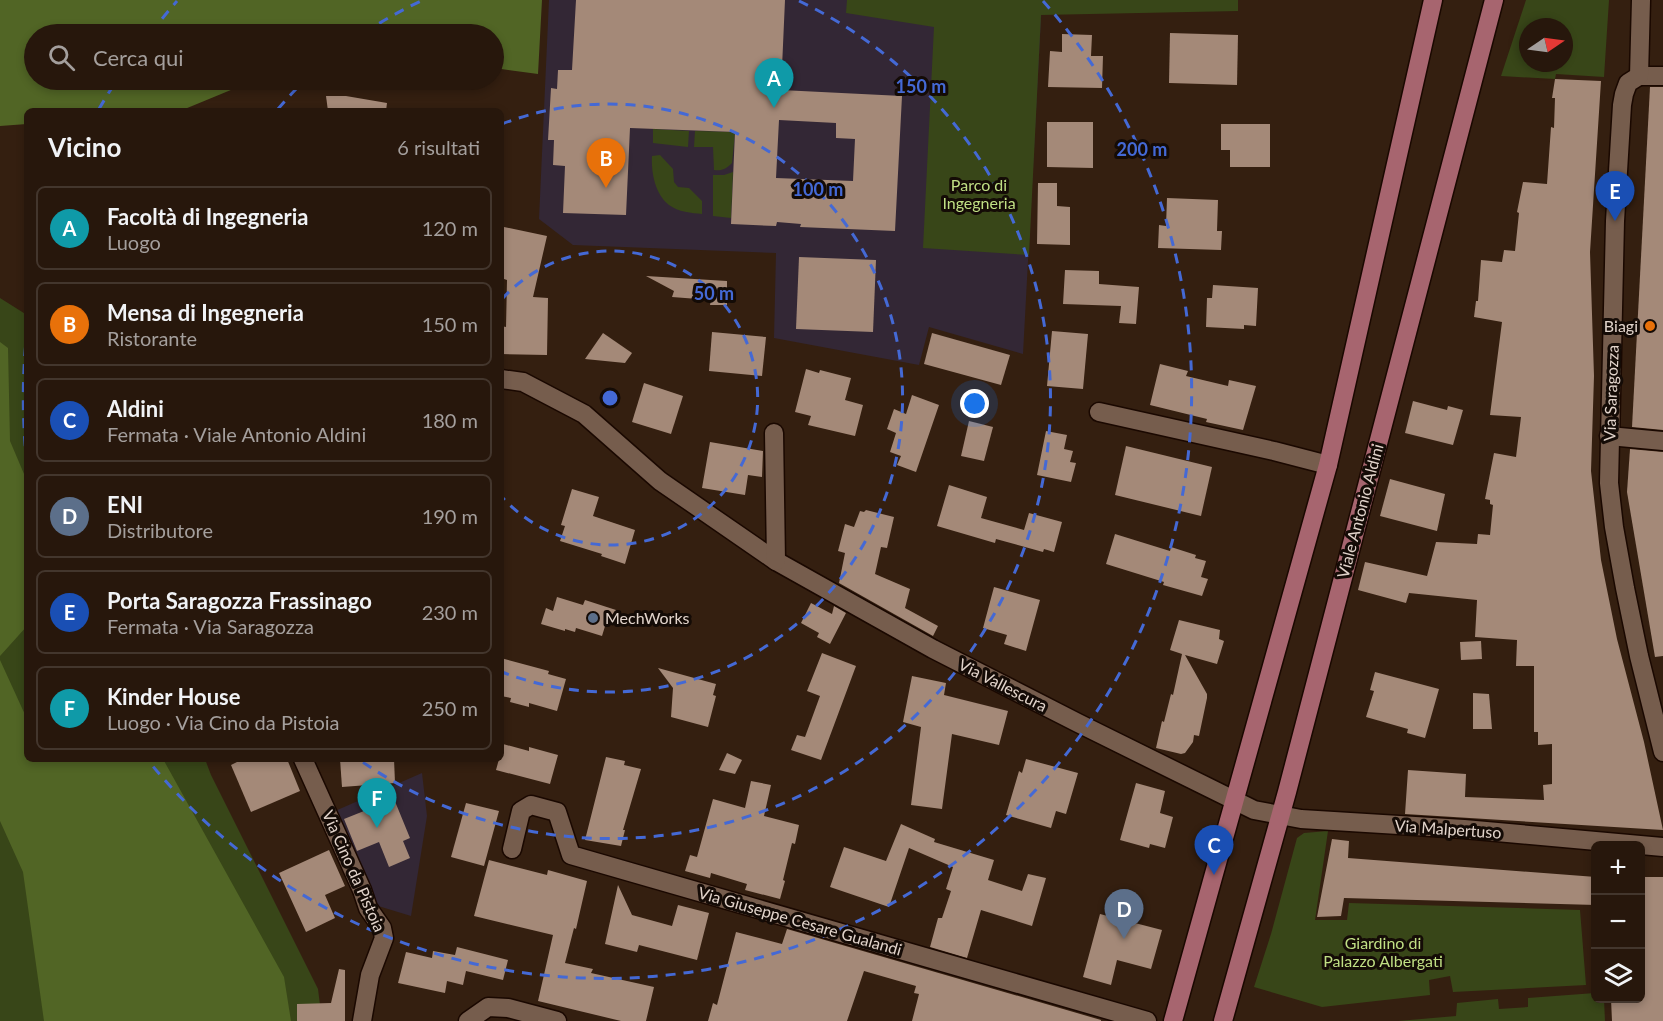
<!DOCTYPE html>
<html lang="it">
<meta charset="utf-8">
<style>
:root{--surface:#27170c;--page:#2f2015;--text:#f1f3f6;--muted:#a49f9d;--line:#43362d;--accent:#a7b1fc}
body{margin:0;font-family:Lato,sans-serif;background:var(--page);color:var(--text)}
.controls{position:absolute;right:18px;bottom:18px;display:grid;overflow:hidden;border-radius:9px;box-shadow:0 3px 9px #0003}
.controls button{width:54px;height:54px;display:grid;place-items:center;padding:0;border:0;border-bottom:2px solid var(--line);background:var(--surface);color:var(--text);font:30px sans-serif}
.compass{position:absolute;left:1519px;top:18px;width:54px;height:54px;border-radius:50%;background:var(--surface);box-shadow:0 3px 9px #0003;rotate:77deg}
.you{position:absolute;left:975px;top:404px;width:21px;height:21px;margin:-15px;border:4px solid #fff;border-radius:50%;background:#1a73e8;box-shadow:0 0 0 9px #1a73e833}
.badge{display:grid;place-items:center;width:39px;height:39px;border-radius:50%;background:var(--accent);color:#fff;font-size:20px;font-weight:700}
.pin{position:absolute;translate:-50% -50px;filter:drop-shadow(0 2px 3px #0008)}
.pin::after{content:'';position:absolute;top:32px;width:21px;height:18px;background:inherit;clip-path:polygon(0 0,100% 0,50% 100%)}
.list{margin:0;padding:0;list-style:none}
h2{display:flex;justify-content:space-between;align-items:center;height:78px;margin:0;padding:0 24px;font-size:26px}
h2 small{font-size:20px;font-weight:400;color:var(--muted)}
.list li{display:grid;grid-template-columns:39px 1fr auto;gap:18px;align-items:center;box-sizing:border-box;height:84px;margin:0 12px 12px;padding:0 12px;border:2px solid var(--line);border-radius:9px}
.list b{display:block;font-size:22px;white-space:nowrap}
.list p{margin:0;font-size:20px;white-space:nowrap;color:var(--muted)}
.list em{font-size:20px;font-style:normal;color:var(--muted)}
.icon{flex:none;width:33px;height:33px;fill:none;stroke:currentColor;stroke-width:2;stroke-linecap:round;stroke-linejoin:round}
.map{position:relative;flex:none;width:1663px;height:1021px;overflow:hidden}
.search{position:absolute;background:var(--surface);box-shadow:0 3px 9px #0003;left:24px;top:24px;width:480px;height:66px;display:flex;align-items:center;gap:15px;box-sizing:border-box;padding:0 21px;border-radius:33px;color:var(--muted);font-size:22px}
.panel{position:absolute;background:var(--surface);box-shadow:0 3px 9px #0003;left:24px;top:108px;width:480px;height:654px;border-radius:9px}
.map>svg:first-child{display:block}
</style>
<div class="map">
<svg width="1663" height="1021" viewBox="0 0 1663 1021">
<rect width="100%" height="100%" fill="#341f10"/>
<g fill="#332735">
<path d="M549 0H1042L1023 354 929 327 919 365 774 338 776 253 573 245 539 219Z"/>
<path d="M422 773 427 816 411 916 375 905 335 811Z"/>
</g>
<g fill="#384618" fill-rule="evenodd">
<path d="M847 0H1238V11L1041 15 1029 255 923 248 934 27 846 13Z"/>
<path d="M1526 0H1609L1604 77 1556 74 1555 79 1501 76ZM1528 27H1564V63H1528Z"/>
<path d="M653 129 689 131 688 147 653 143Z"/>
<path d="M695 131 735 132 732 163C726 169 722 171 714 170L713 147H694Z"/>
<path d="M660 155 673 169 674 182 678 187 689 188 702 201V214C692 213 678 212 669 205 655 194 651 172 652 156Z"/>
<path d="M733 172 731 218 713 216V175H724Z"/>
<path d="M0 298 27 315V759H205L211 775 318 989 322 1021H0Z"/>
<path d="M1328 831 1315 920H1347L1349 903 1580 910 1586 985 1453 992 1450 976 1429 980 1430 995 1322 1007 1254 987 1271 934 1297 838 1304 833Z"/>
<path d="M1595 993 1596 998 1604 999 1605 1021H1398L1456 1016 1457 1003 1498 999 1499 1009 1528 1007V998Z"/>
</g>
<g fill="#516525">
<path d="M0 0H542L538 74 494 68V34H34V80H255L180 111H27V124L0 126Z"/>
<path d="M0 342 8 348 10 441 27 481V626L0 656Z"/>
<path d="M0 660 27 719V759H163L284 977 291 1021H44L23 872 0 821Z"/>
</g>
<g fill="#a48978" fill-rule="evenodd">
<path d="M576 0H785L781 90 902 96 895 231 800 227 801 224 777 222 776 226 731 224 735 132 630 128 626 215 563 213 565 166 553 165 554 140H548L551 88 557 89 558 70H572ZM779 120 836 123V138L855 139 853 181 776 178Z"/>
<path d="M1170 33 1238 35 1237 85 1169 83Z"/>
<path d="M1062 34 1092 35 1091 56H1103L1102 88 1048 87 1050 51 1062 52Z"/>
<path d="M1555 79 1601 81 1590 252 1594 376 1591 471 1601 560 1617 639 1644 742 1663 830 1405 814 1408 770 1466 774 1465 797 1544 800 1543 785 1552 784V744L1538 745V732H1534V666H1516L1517 640 1475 637 1477 600 1409 593 1406 603 1358 590 1365 562 1427 576 1436 542 1477 544 1478 534 1490 535 1493 505 1490 504V500L1485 499 1494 453 1516 457 1521 417 1490 415 1502 322 1474 317 1476 301H1478L1481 260 1502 262 1504 250 1515 251 1519 213 1517 212 1523 182 1547 184 1551 127 1554 128 1555 98H1552Z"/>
<path d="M1650 87H1663V430L1632 427Z"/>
<path d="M326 96H346L387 103 386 111H328Z"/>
<path d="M1047 122H1093V168L1047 167Z"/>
<path d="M1221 124H1270V167H1230V150H1221Z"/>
<path d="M1038 183H1057V206L1070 207V245L1037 244Z"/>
<path d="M1167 198 1218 200 1217 231H1222L1221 250 1158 248 1159 225 1166 226Z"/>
<path d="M504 227 547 236 533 297 548 298 547 355 501 354V326L506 327 507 280 501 278V239Z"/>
<path d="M799 257 876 260 873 332 796 329Z"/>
<path d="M1065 270 1099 271V284L1139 287 1136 324 1119 323 1121 306 1063 304Z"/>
<path d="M646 276 727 281V305H710L711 300 672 297 674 291Z"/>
<path d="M1213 285 1258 288 1256 326 1244 325V329L1206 327 1207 298H1212Z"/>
<path d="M1052 331 1088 334 1083 389 1047 386Z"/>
<path d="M712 332 766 337 762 376 709 371Z"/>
<path d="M603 333 632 353 625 363 585 359Z"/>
<path d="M932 333 1010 355 1001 385 924 364Z"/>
<path d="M1160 364 1188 371 1186 376 1228 386 1229 380 1256 386 1243 430 1206 422 1207 419 1150 405Z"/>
<path d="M806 369 819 373 820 370 851 378 845 400 863 405 855 436 808 425 811 416 795 412Z"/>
<path d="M644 383 683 396 671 434 632 422Z"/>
<path d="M912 395 939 405 916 472 897 465 901 456 890 452 896 433 887 429 894 409 906 414Z"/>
<path d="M1413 401 1447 410 1448 406 1463 410 1453 445 1405 433Z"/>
<path d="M969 421 993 427 984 461 961 456Z"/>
<path d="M1046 431 1067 435 1064 449 1073 451 1070 462 1076 463 1071 482 1037 475Z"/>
<path d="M710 442 763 451 762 477 748 475 745 495 702 488Z"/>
<path d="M1126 446 1212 467 1201 516 1115 495Z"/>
<path d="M1630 449 1663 452V656L1655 657 1627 492Z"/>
<path d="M1390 479 1445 494 1437 531 1380 516Z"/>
<path d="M949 485 987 497 981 518 1024 530 1029 513 1062 522 1054 552 1044 549 1043 552 996 539 995 543 937 526Z"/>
<path d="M572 489 599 497 593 516 635 530 625 564 601 556 602 554 560 541 565 526 561 525Z"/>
<path d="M866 510 894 517 887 548 881 547 875 574 910 589 905 608 938 626 933 636 839 583 845 553 838 551 845 524 854 527 860 511 864 512Z"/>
<path d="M1115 534 1170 551 1171 547 1196 555 1195 558 1206 561 1201 577 1208 579 1202 596 1163 585 1164 582 1106 564Z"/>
<path d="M994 587 1040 600 1026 651 1004 644 1007 635 983 628Z"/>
<path d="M557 597 583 605 585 600 616 610 612 624 606 623 602 636 576 628 575 632 565 629V631L541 624 546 608 553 611Z"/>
<path d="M811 603 832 614 834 606 846 613 830 644 817 637 819 633 801 623Z"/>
<path d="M1179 620 1220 630 1219 639 1224 641 1217 664 1185 655 1207 694V698L1199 736 1194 735 1193 742 1185 753 1181 754 1156 748 1162 721 1164 722 1171 694 1173 695 1182 654 1170 650Z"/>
<path d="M1481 641 1482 659 1461 660 1460 642Z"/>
<path d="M822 653 856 666 821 760 791 750 797 735 805 737 820 696 807 691Z"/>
<path d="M501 658 549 671 548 674 566 679 557 711 529 703V707L510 702 511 698 501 696Z"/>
<path d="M658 668 716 684 713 695 716 696 708 727 671 717 673 688Z"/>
<path d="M1375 672 1439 689 1425 738 1407 733 1408 729 1366 717 1374 691 1370 690Z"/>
<path d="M912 676 946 683 944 695 1008 711 999 745 952 734 942 809 911 805 921 727 903 722Z"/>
<path d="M1473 693 1489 694 1492 729H1473Z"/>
<path d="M503 744 529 751V747L558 755 550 784 496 770 499 759H501Z"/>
<path d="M727 753 742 760 735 774 719 770Z"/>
<path d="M606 757 625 761 624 765 641 769 623 830H625L621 846 585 840Z"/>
<path d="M243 759H287L300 791 251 812 231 765Z"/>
<path d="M340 759H394L395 783 342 787Z"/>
<path d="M1026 759 1078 773 1066 814 1056 811 1051 828 1006 815 1019 771 1022 773Z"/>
<path d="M751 781 771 785 764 816 799 825 795 844 792 843 783 880 785 881 780 899 745 890 747 884 711 873 710 878 685 871 690 855 697 857 713 799 745 808Z"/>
<path d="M1136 783 1165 791 1160 813 1173 817 1165 848 1150 844 1149 848 1120 840Z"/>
<path d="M394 799 410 838 403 841 410 858 389 867 379 842 357 851 344 819Z"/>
<path d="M466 803 499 811 484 866 451 857Z"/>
<path d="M901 824 935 839 934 842 994 860 988 880 1022 891 1028 874 1046 878 1032 926 981 910 967 958 930 947 938 918H942L951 891 946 889 953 867 909 848 889 907 830 887 844 847 886 861Z"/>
<path d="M1332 839 1349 841 1348 858 1596 877V905L1344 898 1341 916 1317 917Z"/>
<path d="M329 850 345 886 325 895 335 918 306 932 279 873Z"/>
<path d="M489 860 547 875 548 870 587 881 576 929 574 928 565 963 593 969 591 973 654 987 646 1021H621L538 1001 553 935 474 916Z"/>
<path d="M1641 877H1663V1021H1612L1611 999H1641Z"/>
<path d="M618 885 632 915 672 926 678 905 709 913 697 960 639 945 637 952 605 944Z"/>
<path d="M1100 914 1162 930 1151 969 1117 960 1111 985 1083 977Z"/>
<path d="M787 929 1101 1020V1021H912L919 994 914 993 916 986 864 971 847 1021H708L713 1003 717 1005 736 932 782 944Z"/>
<path d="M457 947 508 960 503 980 466 971 463 985 447 981 445 993 398 983 406 952 432 958 433 951 455 955Z"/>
<path d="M339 969 345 970V1021H297V1004L331 1003Z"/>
</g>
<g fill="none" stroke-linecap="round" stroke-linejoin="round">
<defs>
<g id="minor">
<path d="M1639 76H1663"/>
<path d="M501 379 523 382 584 414 660 481 776 561 933 649 1078 723 1254 810 1301 819 1464 829 1663 847"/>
<path d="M1099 412 1274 451 1328 465"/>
<path d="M774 433 776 561"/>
<path d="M1609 436 1663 441"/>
<path d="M303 759 362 890 368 908 382 928 384 938 370 975 362 1021"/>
<path d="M512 849 521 811 531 805 557 812 571 855 1147 1021"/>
<path d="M468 1021 488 1007 508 1008 557 1021"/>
</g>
<path id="tertiary" d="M1641 0 1639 76 1628 83 1624 94 1622 105 1615 221 1609 483 1614 527 1625 588 1639 656 1663 752"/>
<g id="primary">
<path d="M1173 1021 1328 465 1433 0"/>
<path d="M1223 1021 1287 792 1494 0"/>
</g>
</defs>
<use href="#minor" stroke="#1a0800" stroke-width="21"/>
<use href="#tertiary" stroke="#1a0800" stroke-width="21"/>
<use href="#primary" stroke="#1a0800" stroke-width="21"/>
<use href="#minor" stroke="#765d4d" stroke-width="18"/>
<use href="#tertiary" stroke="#765d4d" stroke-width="18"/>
<use href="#primary" stroke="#a7656f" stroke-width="18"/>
</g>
<g fill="none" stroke="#4469d5" stroke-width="3" stroke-dasharray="10 8">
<path d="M502 299A147 147 0 1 1 502 497"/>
<path d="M502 124A294 294 0 1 1 502 672"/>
<path d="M278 109A440 440 0 0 1 304 81M364 33A440 440 0 0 1 421 1M799 1A440 440 0 1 1 361 761"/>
<path d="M27 464A587 587 0 0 1 27 332M99 109A587 587 0 0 1 115 83M151 33A587 587 0 0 1 177 1M1043 1A587 587 0 1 1 147 759"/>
</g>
<circle fill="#e8710a" stroke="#140b06" stroke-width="2" cx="1650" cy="326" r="6"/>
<circle fill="#5c6f8a" stroke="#140b06" stroke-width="2" cx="593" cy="618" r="6"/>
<g text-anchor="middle" stroke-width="6" stroke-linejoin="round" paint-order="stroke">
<g font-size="16" fill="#c0df84" stroke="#140b06">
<text x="979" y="191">Parco di<tspan x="979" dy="18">Ingegneria</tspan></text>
<text x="1383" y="949">Giardino di<tspan x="1383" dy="18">Palazzo Albergati</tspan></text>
</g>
<g font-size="16" fill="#e2d4cb" stroke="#140b06" text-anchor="end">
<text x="1638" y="332">Biagi</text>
<text x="605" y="624" text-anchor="start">MechWorks</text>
</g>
<g font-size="16" fill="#e2d4cb" stroke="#140b06">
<text transform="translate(1611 393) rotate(-88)" y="6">Via Saragozza</text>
<text transform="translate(1360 511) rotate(-75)" y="6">Viale Antonio Aldini</text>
<text transform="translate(1003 685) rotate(27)" y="6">Via Vallescura</text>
<text transform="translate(1448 829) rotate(4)" y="6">Via Malpertuso</text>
<text transform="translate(354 871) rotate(66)" y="6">Via Cino da Pistoia</text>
<text transform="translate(800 921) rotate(16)" y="6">Via Giuseppe Cesare Gualandi</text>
</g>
</g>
<circle cx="610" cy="398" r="9" fill="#4469d5" stroke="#140b06" stroke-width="3"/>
<g font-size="18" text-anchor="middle" font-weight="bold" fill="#4469d5" stroke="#140b06" stroke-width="6" stroke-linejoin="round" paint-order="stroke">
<text x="921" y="93">150 m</text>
<text x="1142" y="156">200 m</text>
<text x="818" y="196">100 m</text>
<text x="714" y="300">50 m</text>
</g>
</svg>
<div class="controls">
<button>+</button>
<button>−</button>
<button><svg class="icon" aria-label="layers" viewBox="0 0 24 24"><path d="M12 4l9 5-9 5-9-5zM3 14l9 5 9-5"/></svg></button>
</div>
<svg class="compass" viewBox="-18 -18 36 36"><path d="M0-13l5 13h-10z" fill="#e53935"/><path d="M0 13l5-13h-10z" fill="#a49f9d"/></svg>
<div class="you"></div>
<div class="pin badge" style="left:774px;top:108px;background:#0f9aa8">A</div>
<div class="pin badge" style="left:606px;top:188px;background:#e8710a">B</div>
<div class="pin badge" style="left:1214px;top:875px;background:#1a4fb4">C</div>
<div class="pin badge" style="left:1124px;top:939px;background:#5c6f8a">D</div>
<div class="pin badge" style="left:1615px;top:221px;background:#1a4fb4">E</div>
<div class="pin badge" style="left:377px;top:828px;background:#0f9aa8">F</div>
<div class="search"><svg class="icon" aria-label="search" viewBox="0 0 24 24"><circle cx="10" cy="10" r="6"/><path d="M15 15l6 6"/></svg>Cerca qui</div>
<section class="panel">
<h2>Vicino<small>6 risultati</small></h2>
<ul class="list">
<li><span class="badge" style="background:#0f9aa8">A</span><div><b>Facoltà di Ingegneria</b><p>Luogo</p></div><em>120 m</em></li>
<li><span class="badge" style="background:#e8710a">B</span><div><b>Mensa di Ingegneria</b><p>Ristorante</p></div><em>150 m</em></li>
<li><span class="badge" style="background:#1a4fb4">C</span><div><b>Aldini</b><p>Fermata · Viale Antonio Aldini</p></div><em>180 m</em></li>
<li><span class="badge" style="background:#5c6f8a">D</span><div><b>ENI</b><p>Distributore</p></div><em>190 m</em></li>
<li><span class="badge" style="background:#1a4fb4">E</span><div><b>Porta Saragozza Frassinago</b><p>Fermata · Via Saragozza</p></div><em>230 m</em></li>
<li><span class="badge" style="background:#0f9aa8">F</span><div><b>Kinder House</b><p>Luogo · Via Cino da Pistoia</p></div><em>250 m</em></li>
</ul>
</section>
</div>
